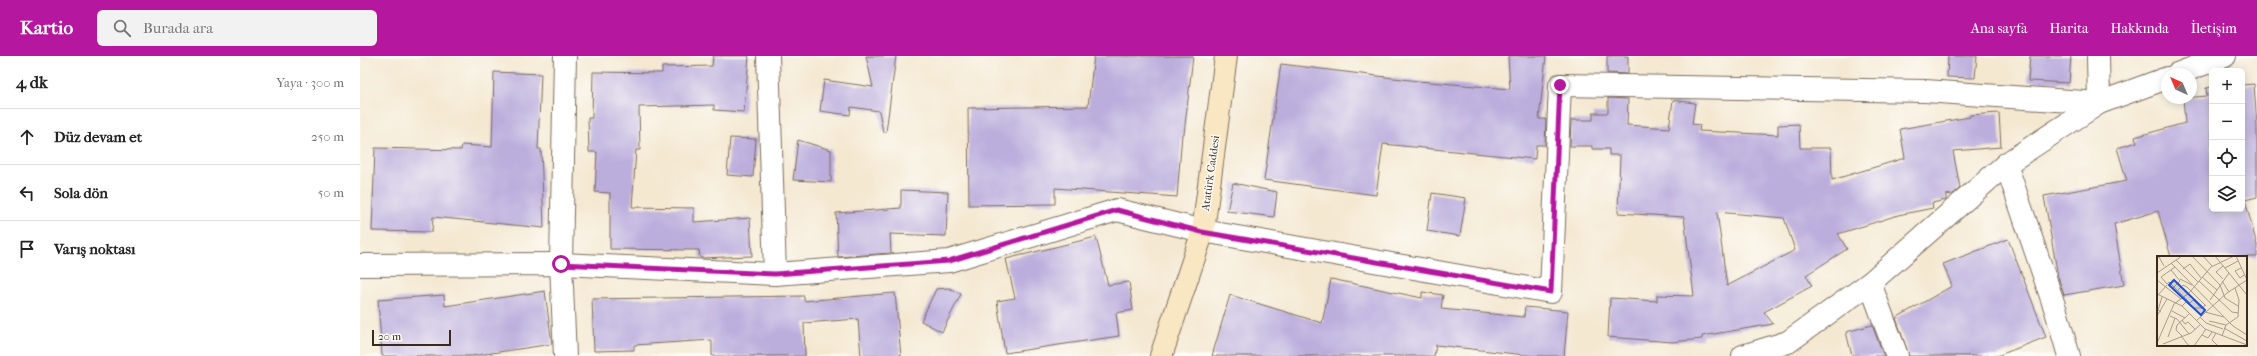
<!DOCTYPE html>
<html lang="tr">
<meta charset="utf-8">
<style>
:root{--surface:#fff;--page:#f2f2f2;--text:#222;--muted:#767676;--line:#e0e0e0;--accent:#b5179e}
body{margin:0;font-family:"IM FELL French Canon",serif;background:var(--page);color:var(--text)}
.controls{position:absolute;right:12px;top:12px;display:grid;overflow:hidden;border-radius:6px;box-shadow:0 2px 10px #0003}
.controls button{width:36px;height:36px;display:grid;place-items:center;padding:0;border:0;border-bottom:1px solid var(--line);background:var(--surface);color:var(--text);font:20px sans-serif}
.compass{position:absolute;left:1801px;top:12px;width:36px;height:36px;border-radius:50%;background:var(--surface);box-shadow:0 2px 10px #0003;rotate:316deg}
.scale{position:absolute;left:12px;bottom:10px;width:79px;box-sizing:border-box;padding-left:4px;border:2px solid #3b2a1e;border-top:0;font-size:11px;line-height:14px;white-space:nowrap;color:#3b2a1e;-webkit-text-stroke:3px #fdfcf7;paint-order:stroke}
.stop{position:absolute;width:12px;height:12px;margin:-9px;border:3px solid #b5179e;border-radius:50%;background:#fff}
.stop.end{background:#b5179e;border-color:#fff;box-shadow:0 1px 4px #0008}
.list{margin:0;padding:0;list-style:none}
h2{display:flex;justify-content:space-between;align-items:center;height:52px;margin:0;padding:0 16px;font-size:17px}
h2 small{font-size:13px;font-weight:400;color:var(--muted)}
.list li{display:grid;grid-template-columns:26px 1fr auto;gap:12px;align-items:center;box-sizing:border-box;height:56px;padding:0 16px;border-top:1px solid var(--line)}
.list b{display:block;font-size:15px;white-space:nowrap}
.list em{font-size:13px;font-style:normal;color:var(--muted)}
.icon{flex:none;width:22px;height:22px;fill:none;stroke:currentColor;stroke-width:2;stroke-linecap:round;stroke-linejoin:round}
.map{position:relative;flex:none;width:1897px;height:300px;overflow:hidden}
header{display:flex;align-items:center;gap:24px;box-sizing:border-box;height:56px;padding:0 20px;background:var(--accent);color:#fff}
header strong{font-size:19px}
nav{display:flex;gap:22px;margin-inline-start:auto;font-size:14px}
.search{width:280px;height:36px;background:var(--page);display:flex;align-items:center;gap:10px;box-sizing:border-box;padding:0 14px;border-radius:6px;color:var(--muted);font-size:15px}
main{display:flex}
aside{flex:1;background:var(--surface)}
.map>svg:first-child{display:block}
</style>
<header>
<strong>Kartio</strong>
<div class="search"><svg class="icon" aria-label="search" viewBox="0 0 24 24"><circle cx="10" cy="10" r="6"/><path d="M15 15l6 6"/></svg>Burada ara</div>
<nav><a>Ana sayfa</a><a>Harita</a><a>Hakkında</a><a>İletişim</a></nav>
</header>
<main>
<aside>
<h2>4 dk<small>Yaya · 300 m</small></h2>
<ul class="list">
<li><svg class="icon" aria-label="ahead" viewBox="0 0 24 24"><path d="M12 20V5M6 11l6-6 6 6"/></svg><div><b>Düz devam et</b></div><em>250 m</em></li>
<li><svg class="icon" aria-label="left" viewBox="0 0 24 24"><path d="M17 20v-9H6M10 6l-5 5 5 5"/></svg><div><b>Sola dön</b></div><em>50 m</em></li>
<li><svg class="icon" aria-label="arrive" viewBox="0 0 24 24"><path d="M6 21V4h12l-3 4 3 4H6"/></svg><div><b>Varış noktası</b></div></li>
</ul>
</aside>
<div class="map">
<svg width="1897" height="300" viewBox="0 0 1897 300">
<rect width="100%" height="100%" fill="#fdfcf7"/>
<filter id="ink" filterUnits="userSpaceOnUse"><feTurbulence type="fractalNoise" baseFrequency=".025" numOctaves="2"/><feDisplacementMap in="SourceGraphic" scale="8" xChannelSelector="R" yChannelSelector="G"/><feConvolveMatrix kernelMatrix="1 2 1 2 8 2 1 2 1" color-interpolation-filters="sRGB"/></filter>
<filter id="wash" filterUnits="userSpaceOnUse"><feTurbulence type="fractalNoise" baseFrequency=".012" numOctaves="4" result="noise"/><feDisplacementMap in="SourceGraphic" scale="16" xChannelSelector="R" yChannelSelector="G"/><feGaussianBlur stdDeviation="0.9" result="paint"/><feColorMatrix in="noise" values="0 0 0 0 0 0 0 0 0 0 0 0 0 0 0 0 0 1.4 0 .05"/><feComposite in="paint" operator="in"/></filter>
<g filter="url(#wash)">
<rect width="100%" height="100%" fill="#f4e8d1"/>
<g id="blocks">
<g fill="#bbaedd" fill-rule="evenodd">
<path d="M353 0H389L384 56 354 54V49L279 51 280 94H276L272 151 334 152V166L390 162 392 200 340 202 339 194 250 193V137L235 136 237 96H229L228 62H232L233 16 302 17V11L352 10Z"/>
<path d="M506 0H536L526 76H523L519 55 491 51 490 59 460 55 464 24 513 31Z"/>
<path d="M734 0H833L824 78H822L817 141 695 132V148L609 149 608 52 728 50Z"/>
<path d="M1148 0H1186L1179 63H1186L1185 89H1176L1175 103 1023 88 1016 139 904 124 921 8 1058 25 1150 33Z"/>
<path d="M1247 0H1268V18L1247 17Z"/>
<path d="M1588 0H1617L1615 22 1587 21Z"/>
<path d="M1670 0H1711L1709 27 1668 25Z"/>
<path d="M134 16 181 18 178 93H181L184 172 73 161 72 176 12 175 15 92 101 94 102 89 132 91Z"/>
<path d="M1894 28 1897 69V141L1885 144 1897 189V201H1811L1798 155 1754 168 1764 229 1704 239 1698 221 1684 140 1767 125 1757 92 1777 86 1775 81 1825 67 1823 42 1847 40 1846 32 1852 31V153H1882V29Z"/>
<path d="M1248 42 1268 43 1267 69 1309 72 1313 44 1335 47 1332 68 1340 69 1339 75 1418 79V69L1439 68 1440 92H1471L1472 124 1545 102 1540 73 1610 61V59L1639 57 1641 91 1593 95 1600 132 1593 138 1586 139V144L1572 147 1573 152 1538 159 1478 178 1487 193 1446 219 1452 230 1404 256 1413 268 1342 280V283L1312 286 1248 281 1250 242 1297 245V239L1334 240 1324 161 1258 157 1260 99H1249V93H1232V90H1210L1211 64H1233V57H1248ZM1357 156 1424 162 1435 194 1367 230Z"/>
<path d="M370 82 396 83 393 121 367 119Z"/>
<path d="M438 84 471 94V126L433 124Z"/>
<path d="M873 127 917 136 914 161 867 155Z"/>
<path d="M541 134 588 136 586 180 530 178 531 197 478 201 476 157 541 152Z"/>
<path d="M1072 137 1106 142 1100 180 1067 175Z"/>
<path d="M736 181 748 229 769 226 773 254 756 257 759 280 645 297 637 245 655 242 646 203Z"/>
<path d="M1648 183 1686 281 1637 300H1549L1536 262 1592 230 1583 208Z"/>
<path d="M971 223 1062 242V236L1083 239 1081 253 1164 261 1165 251 1208 255 1204 300H1174L1076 289 1074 300H852L870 239 962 267Z"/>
<path d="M589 232 601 238 582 276 561 265 576 233Z"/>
<path d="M185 235 192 288 112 300H22L18 244 84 239 85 250Z"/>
<path d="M535 237 541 300H501L498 263 444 267 445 300H352V284L274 289V294L234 295 232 243 444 240V245Z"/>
<path d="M1512 269 1524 300H1492L1486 276Z"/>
</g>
</g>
</g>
<g filter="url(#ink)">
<use href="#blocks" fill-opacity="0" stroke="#7c6c5d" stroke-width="1"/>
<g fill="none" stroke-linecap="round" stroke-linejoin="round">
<defs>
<g id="street">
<path d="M408 0 415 218"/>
<path d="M1817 18 1865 0"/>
<path d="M1646 108 1696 255 1709 300"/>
<path d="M0 209 201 208 415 218 589 205 757 154 843 175 1191 236 1200 29 1565 35 1739 47 1738 0"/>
<path d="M1510 227 1537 300"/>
<path d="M205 300 201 208 205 0"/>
<path d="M1383 300 1428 286 1510 227 1646 108 1739 47 1807 22"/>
</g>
<path id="secondary" d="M801 300 843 175 866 0"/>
</defs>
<use href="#street" stroke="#7c6c5d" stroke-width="24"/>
<use href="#secondary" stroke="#7c6c5d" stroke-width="24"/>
<use href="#street" stroke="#fff" stroke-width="22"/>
<use href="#secondary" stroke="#f9e7c3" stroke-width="22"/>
</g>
</g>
<g fill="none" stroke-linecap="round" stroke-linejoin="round" filter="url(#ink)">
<path stroke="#b5179e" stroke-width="5" d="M201 208 415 218 589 205 757 154 842 176 1191 236 1200 29"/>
</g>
<g text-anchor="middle" stroke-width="3" stroke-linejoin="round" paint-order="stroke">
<g font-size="11" fill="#3b2a1e" stroke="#fdfcf7">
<text transform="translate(850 117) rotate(-82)" y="4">Atatürk Caddesi</text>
</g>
</g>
<g transform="translate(1797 200)">
<rect width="90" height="90" fill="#f4e8d1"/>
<path fill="none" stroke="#aa9c89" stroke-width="1" d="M35 0 63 29 68 42 81 50M46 0 55 10M58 0 90 39M79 0 90 24M0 2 2 1 7 10M19 4 41 26M14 7 76 70 90 79M66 10 59 16 66 23M68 12 81 5M84 12 78 15 83 22 87 19M26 13 33 8 44 22M14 14 23 25 16 32M0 17 25 0M45 21 60 34M23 23 35 29M0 24 24 43M42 25 75 56 81 57M65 25 72 36M12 26 33 47 36 44 45 53 48 49M12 26 10 28 4 21 18 11M21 34 26 29 30 31 49 50M0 38 25 50 48 73 90 89M1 39 10 29M53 44 72 17M25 50 29 46 36 52H44M15 55 28 62M4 56 1 54 5 41M48 56 67 61M0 60 10 43M13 60 20 63 32 78M43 61 49 67 66 73M25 64 28 68 31 66 38 73M39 65 70 37 90 24M52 65 69 69M67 72 90 85M59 77 55 84 61 90M45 79 51 82 55 76M24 80 32 90M25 80 19 74 20 69 32 58M65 80 69 69 81 61 82 44 78 32M11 81 18 62M0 87 17 48 32 37 54 11 77 0M6 88 34 77 43 69M37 90 49 73"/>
<path fill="#1d4ed8" fill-opacity="0.15" stroke="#1d4ed8" stroke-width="2" d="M17 24 48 54 44 59 12 29Z"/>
<rect width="90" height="90" fill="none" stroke="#3b2a1e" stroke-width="2"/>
</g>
</svg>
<div class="controls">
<button>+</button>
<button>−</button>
<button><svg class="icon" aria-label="locate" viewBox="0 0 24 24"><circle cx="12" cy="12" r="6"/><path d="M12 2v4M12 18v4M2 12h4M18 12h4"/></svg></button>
<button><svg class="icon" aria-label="layers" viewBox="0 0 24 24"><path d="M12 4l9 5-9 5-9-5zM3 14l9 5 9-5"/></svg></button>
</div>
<svg class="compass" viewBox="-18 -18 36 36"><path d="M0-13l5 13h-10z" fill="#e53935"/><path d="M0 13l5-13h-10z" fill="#767676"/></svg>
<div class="scale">20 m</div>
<div class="stop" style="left:201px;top:208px"></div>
<div class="stop end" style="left:1200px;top:29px"></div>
</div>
</main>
